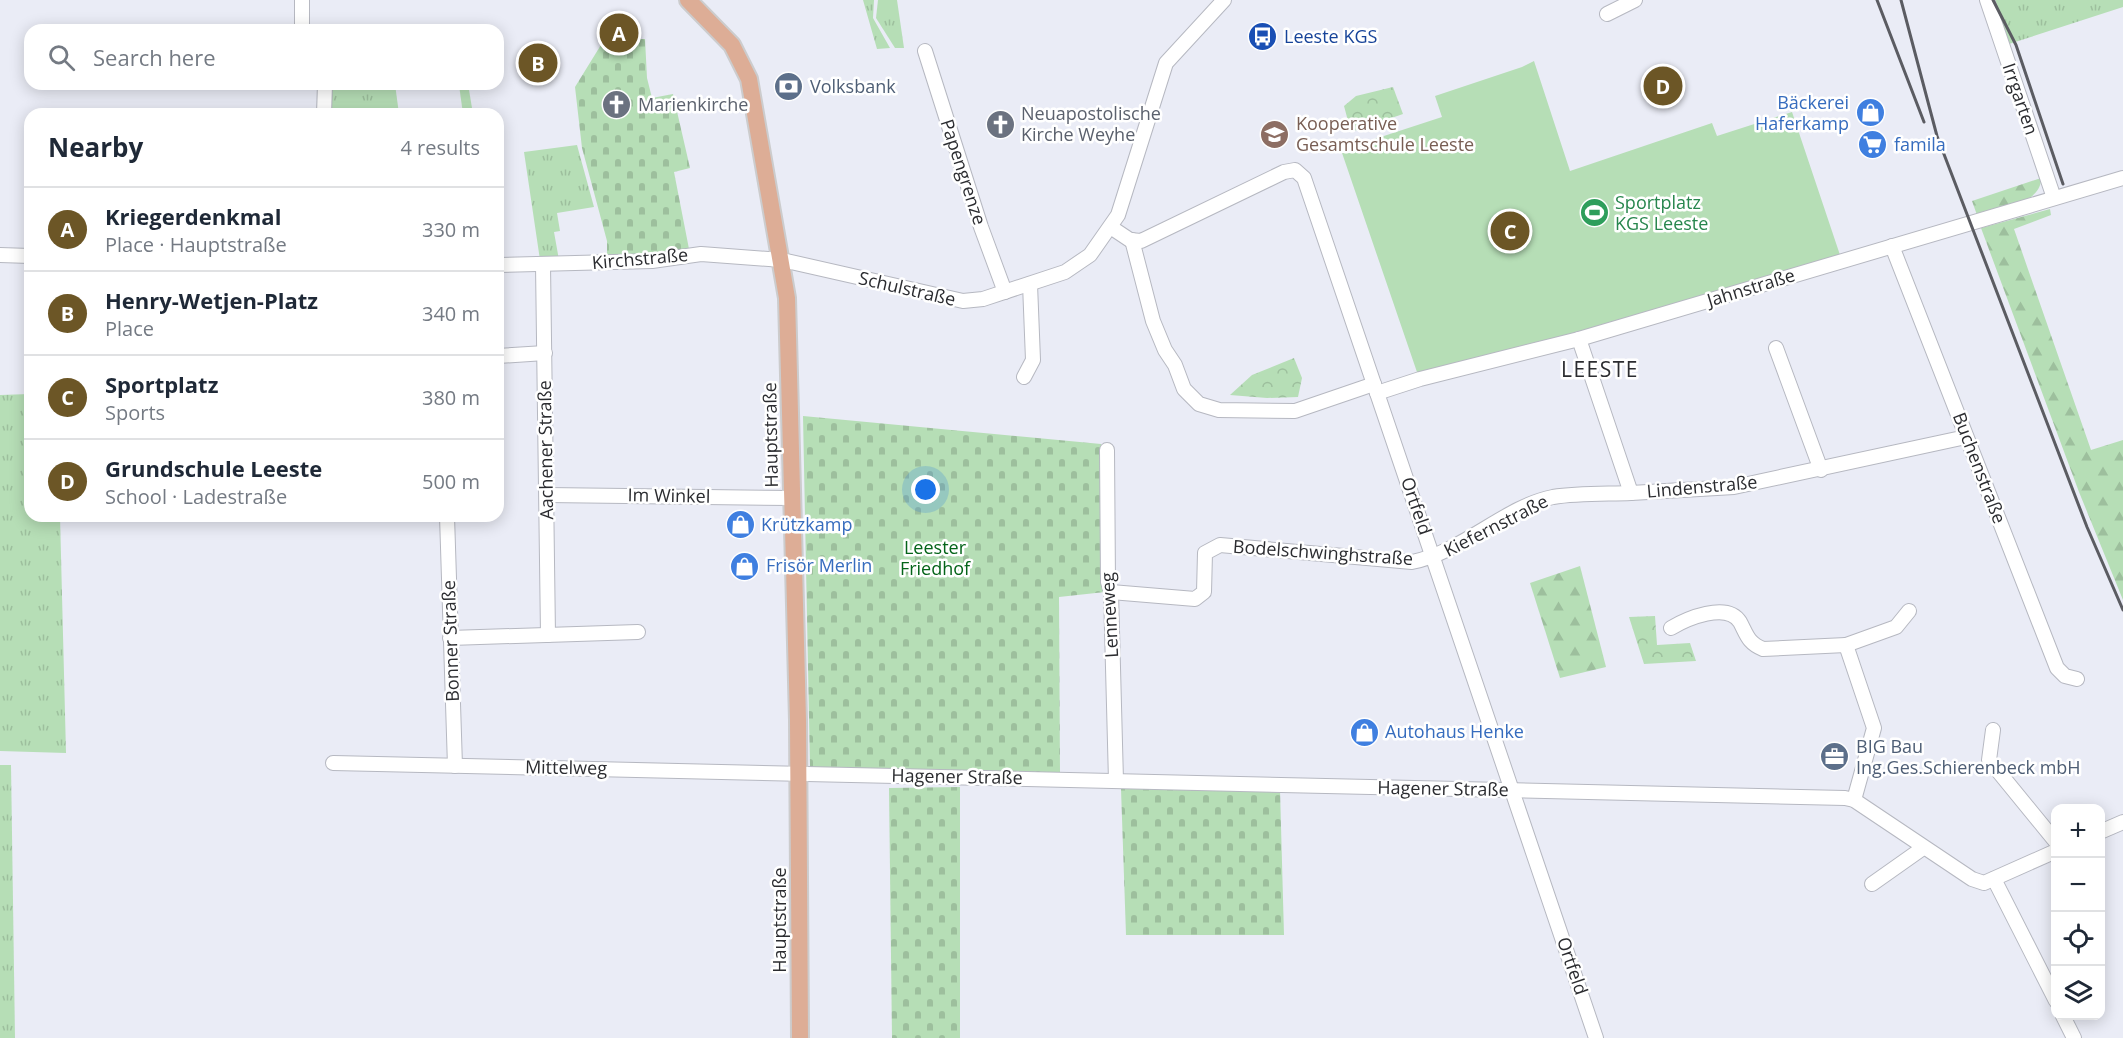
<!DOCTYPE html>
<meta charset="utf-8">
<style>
:root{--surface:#fff;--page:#f6f6f7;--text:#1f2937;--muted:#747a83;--line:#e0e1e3;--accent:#6c5626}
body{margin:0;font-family:"Open Sans",sans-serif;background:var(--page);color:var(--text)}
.controls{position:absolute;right:18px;bottom:18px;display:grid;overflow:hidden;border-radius:12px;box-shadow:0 3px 15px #0003}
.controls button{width:54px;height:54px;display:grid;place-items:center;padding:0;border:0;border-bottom:2px solid var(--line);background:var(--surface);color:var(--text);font:30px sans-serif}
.you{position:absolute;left:926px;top:490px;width:21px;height:21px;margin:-15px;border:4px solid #fff;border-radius:50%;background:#1a73e8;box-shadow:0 0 0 9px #1a73e833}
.badge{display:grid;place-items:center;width:39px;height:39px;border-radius:50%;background:var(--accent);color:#fff;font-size:20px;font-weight:700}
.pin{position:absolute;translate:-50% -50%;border:3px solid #fff;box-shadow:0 2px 6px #0006}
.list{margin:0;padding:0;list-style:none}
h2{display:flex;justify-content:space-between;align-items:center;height:78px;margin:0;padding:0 24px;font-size:26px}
h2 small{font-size:20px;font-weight:400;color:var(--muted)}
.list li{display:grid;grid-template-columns:39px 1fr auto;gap:18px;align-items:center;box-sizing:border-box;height:84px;padding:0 24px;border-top:2px solid var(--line)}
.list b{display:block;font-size:22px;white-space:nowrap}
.list p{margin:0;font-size:20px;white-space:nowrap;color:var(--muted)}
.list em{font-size:20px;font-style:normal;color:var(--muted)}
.icon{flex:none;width:33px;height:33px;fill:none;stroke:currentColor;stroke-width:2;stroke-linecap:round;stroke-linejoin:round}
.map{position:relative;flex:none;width:2123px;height:1038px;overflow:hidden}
.search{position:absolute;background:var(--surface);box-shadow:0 3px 15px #0003;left:24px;top:24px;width:480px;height:66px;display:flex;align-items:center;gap:15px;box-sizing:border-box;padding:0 21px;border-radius:18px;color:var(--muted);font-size:22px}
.panel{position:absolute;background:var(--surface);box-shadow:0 3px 15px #0003;left:24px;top:108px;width:480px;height:414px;border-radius:18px}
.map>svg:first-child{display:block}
</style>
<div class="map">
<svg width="2123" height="1038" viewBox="0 0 2123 1038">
<defs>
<pattern id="grass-tufts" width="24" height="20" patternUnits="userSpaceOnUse" patternTransform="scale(1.5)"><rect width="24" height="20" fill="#b6deb6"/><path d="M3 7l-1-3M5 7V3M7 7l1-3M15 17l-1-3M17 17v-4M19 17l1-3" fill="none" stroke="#9dbf9d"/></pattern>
<pattern id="forest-firs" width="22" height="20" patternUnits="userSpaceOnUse" patternTransform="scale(1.5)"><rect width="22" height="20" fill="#b6deb6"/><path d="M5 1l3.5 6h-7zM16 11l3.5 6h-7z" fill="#9dbf9d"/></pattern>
<pattern id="cemetery-stones" width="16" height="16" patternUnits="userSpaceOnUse" patternTransform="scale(1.5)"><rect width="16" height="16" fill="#b6deb6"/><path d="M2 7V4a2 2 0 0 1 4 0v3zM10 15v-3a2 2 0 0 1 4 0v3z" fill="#9dbf9d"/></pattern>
<pattern id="park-crowns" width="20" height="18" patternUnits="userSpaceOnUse" patternTransform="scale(1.5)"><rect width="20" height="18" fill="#b6deb6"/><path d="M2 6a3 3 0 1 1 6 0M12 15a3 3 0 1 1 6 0" fill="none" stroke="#9dbf9d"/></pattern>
</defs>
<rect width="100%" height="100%" fill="#eaecf6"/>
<g fill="url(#grass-tufts)">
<path d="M863 0H874L873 18 890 48 877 49Z"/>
<path d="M878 0H897L904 48H895L876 18Z"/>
<path d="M1995 0H2123V7L2009 44Z"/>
<path d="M328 84H395L399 114H329Z"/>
<path d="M468 84 473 114H463L459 85Z"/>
<path d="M577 145 594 207 557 213 560 231 554 232 559 260H540L524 152Z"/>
<path d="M30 394V516H60L66 753 0 751V395Z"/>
<path d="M0 765H11L15 1038H0Z"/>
</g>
<g fill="url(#forest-firs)">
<path d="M2041 178C2042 205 1996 209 1977 215L1972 201Z"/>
<path d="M2050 209 2051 215 2014 229 2091 450 2123 440V600L2079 492 1981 228Z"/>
<path d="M1580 566 1606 667 1560 678 1530 583Z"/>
</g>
<g fill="url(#cemetery-stones)">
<path d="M615 39H645L647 78 652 98 673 94 690 168 674 172 689 249 652 258 607 257V241L582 148 575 87 604 40Z"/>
<path d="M803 416 1101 444 1105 592 1059 597 1060 773 810 767Z"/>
<path d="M960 787V1038H892L889 788Z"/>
<path d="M1121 789 1280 790 1284 935H1126Z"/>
</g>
<g fill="url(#park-crowns)">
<path d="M1393 87 1403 114 1351 132 1344 106 1356 96Z"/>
<path d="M1294 358 1302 378 1298 397 1267 398 1230 395 1252 375Z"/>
<path d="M1655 616 1657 645 1690 643 1696 661 1644 664 1629 617Z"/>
</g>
<path fill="#b6deb6" d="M1534 61 1570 171 1712 123 1717 136 1792 112 1840 255 1571 336 1418 375 1341 150 1442 117 1435 96 1522 67Z"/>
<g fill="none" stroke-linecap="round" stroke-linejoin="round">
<defs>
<g id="minor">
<path d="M302 0V30"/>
<path d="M1987 0 2054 198"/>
<path d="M1607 14 1635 0"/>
<path d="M925 51 981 227 1005 292"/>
<path d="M324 114 325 84"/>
<path d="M1112 228 1130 240 1141 241 1284 172 1295 170 1304 178 1596 1038"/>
<path d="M1132 240 1153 321 1165 350 1175 365 1184 389 1199 404 1219 410 1295 411 1374 384"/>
<path d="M1892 246 2057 668 2065 676 2077 679"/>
<path d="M0 255 30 256"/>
<path d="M498 265 652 261 701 254 782 260 963 301 983 299 1065 272 1090 255 1118 215 1166 63 1224 0"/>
<path d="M543 265 548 635"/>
<path d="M1579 339 1631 493 1734 487 1966 437"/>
<path d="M1776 348 1821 470"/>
<path d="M498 356 545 353"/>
<path d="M1024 377 1033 360 1030 284"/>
<path d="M1377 393 1420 379 1579 339 2123 178"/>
<path d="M1107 450 1108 582 1111 592 1116 781"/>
<path d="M547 495 792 498"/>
<path d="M447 516 455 766"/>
<path d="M1111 592 1195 599 1204 592 1205 553 1220 545 1412 562C1463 552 1506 506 1553 497 1578 493 1606 494 1631 493"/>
<path d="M1671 628C1686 619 1727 601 1740 622 1747 635 1748 643 1763 649L1846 645"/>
<path d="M450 638 638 632"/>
<path d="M1993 730 1989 760 2056 842"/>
<path d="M333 763 1845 798 1854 800 1972 879 1984 883 2056 851"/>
<path d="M1854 800 1874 728 1846 645 1896 627 1909 611"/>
<path d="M2100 832 2123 822"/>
<path d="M1994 879 2056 1001"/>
<path d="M1872 884 1923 848"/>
<path d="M2063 1016 2074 1038"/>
</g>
<path id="major" d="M688 0 732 45 749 79 787 298 798 720 800 1038"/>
</defs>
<use href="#minor" stroke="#b6b8c1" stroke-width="16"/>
<use href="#major" stroke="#cccccd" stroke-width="20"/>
<use href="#minor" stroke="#fff" stroke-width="14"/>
<use href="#major" stroke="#ddad96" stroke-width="16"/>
<g stroke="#5b5c62" stroke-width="3">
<path d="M1877 0 1924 122"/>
<path d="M1901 0 1937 136 2087 527 2123 610"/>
<path d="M1993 0 2016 45 2063 184"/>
</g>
</g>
<defs>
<symbol id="bus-disc" viewBox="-11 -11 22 22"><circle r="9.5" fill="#1a4fb4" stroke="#fff"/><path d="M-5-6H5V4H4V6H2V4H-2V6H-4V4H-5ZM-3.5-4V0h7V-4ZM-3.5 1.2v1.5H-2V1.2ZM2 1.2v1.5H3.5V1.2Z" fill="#fff"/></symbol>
<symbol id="bank-disc" viewBox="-11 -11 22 22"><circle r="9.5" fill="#5c6f8a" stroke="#fff"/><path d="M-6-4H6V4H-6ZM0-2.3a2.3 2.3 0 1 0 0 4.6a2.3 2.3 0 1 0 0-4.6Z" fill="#fff"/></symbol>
<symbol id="church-disc" viewBox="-11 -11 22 22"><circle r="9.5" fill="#6b7280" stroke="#fff"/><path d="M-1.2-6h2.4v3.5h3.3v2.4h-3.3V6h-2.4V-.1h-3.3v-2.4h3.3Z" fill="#fff"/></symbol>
<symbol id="shop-disc" viewBox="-11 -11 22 22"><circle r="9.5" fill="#3f7fe0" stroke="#fff"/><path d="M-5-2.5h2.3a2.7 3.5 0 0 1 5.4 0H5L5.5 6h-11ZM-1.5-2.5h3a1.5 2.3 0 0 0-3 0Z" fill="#fff"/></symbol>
<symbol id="school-disc" viewBox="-11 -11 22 22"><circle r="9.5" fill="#8d6e63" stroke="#fff"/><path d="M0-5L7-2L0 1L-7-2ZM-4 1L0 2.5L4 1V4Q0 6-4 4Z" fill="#fff"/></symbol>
<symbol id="supermarket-disc" viewBox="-11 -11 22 22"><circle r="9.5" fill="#3f7fe0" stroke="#fff"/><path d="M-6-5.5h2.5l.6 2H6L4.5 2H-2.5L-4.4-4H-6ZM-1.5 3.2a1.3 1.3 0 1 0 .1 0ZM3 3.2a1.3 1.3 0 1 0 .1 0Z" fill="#fff"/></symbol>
<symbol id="stadium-disc" viewBox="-11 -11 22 22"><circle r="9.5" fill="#2e9e5b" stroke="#fff"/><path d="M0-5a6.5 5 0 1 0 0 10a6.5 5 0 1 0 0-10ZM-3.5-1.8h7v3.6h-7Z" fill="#fff"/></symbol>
<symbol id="office-disc" viewBox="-11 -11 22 22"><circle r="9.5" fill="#5c6f8a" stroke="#fff"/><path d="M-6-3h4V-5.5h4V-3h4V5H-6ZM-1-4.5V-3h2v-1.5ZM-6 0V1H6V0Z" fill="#fff"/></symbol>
</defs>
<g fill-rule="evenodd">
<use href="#bus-disc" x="1246" y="20" width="33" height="33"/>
<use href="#bank-disc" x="772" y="70" width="33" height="33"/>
<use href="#church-disc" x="600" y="88" width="33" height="33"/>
<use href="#shop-disc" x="1854" y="96" width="33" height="33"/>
<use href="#church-disc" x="984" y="108" width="33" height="33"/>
<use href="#school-disc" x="1258" y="118" width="33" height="33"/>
<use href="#supermarket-disc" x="1856" y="128" width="33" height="33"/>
<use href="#stadium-disc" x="1578" y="196" width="33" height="33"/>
<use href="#shop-disc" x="724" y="508" width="33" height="33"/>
<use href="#shop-disc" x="728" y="550" width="33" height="33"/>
<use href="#shop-disc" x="1348" y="716" width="33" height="33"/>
<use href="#office-disc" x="1818" y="740" width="33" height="33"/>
</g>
<g text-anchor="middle" stroke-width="5" stroke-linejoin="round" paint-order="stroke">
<g font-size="18" fill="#164399" stroke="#fff" text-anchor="start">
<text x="1284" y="43">Leeste KGS</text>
</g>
<g font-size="18" fill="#4e5e75" stroke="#fff" text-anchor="start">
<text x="810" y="93">Volksbank</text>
<text x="1856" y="753">BIG Bau<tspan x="1856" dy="21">Ing.Ges.Schierenbeck mbH</tspan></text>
</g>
<g font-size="18" fill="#2b2c30" stroke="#fff">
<text transform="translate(2020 99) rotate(71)" y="6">Irrgarten</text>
<text transform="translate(963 172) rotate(72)" y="6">Papengrenze</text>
<text transform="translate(640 259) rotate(-5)" y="6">Kirchstraße</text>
<text transform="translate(1751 288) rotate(-17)" y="6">Jahnstraße</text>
<text transform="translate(907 289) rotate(13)" y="6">Schulstraße</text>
<text transform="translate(771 435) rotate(-91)" y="6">Hauptstraße</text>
<text transform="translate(546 450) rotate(-91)" y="6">Aachener Straße</text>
<text transform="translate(1979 468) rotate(69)" y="6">Buchenstraße</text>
<text transform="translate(1702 487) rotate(-5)" y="6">Lindenstraße</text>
<text transform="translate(669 496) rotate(1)" y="6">Im Winkel</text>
<text transform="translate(1416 506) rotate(71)" y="6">Ortfeld</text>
<text transform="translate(1496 526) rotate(-27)" y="6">Kiefernstraße</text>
<text transform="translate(1323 553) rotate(4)" y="6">Bodelschwinghstraße</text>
<text transform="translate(1110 615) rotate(-93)" y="6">Lenneweg</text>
<text transform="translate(451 641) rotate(-92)" y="6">Bonner Straße</text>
<text transform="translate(566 768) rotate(1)" y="6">Mittelweg</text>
<text transform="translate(957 777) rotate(1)" y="6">Hagener Straße</text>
<text transform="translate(1443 789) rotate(1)" y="6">Hagener Straße</text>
<text transform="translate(780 920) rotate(-90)" y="6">Hauptstraße</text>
<text transform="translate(1572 966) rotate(71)" y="6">Ortfeld</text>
</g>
<g font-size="18" fill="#366cbe" stroke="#fff" text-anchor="start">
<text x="1849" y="109" text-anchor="end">Bäckerei<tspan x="1849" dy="21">Haferkamp</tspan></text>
<text x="1894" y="151">famila</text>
<text x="761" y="531">Krützkamp</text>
<text x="766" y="572">Frisör Merlin</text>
<text x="1385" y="738">Autohaus Henke</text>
</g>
<g font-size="18" fill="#5b616d" stroke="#fff" text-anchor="start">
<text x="638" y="111">Marienkirche</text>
<text x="1021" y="120">Neuapostolische<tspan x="1021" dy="21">Kirche Weyhe</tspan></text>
</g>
<g font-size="18" fill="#785e54" stroke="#fff" text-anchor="start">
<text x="1296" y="130">Kooperative<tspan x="1296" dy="21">Gesamtschule Leeste</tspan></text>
</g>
<g font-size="18" fill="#27864d" stroke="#fff" text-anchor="start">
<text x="1615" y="209">Sportplatz<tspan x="1615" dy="21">KGS Leeste</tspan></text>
</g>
<g font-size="18" fill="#046419" stroke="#fff">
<text x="935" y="554">Leester<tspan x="935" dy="21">Friedhof</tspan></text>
</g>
<g font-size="21" letter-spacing="1.5" fill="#2b2c30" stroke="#fff">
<text x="1600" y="377">LEESTE</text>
</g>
</g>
</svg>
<div class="controls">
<button>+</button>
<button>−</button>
<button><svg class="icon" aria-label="locate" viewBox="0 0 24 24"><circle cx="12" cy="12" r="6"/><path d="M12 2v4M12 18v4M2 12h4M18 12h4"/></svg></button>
<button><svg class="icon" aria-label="layers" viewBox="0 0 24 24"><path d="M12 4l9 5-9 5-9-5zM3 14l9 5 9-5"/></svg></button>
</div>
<div class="you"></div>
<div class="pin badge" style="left:619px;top:33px">A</div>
<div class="pin badge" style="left:538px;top:63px">B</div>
<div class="pin badge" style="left:1510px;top:231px">C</div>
<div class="pin badge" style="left:1663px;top:86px">D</div>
<div class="search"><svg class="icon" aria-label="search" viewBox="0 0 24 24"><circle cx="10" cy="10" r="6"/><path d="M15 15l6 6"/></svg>Search here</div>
<section class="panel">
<h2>Nearby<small>4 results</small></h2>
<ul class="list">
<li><span class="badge">A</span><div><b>Kriegerdenkmal</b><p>Place · Hauptstraße</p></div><em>330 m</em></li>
<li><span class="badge">B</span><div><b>Henry-Wetjen-Platz</b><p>Place</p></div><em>340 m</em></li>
<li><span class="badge">C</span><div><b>Sportplatz</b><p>Sports</p></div><em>380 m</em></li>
<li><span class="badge">D</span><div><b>Grundschule Leeste</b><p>School · Ladestraße</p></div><em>500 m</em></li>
</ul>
</section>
</div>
